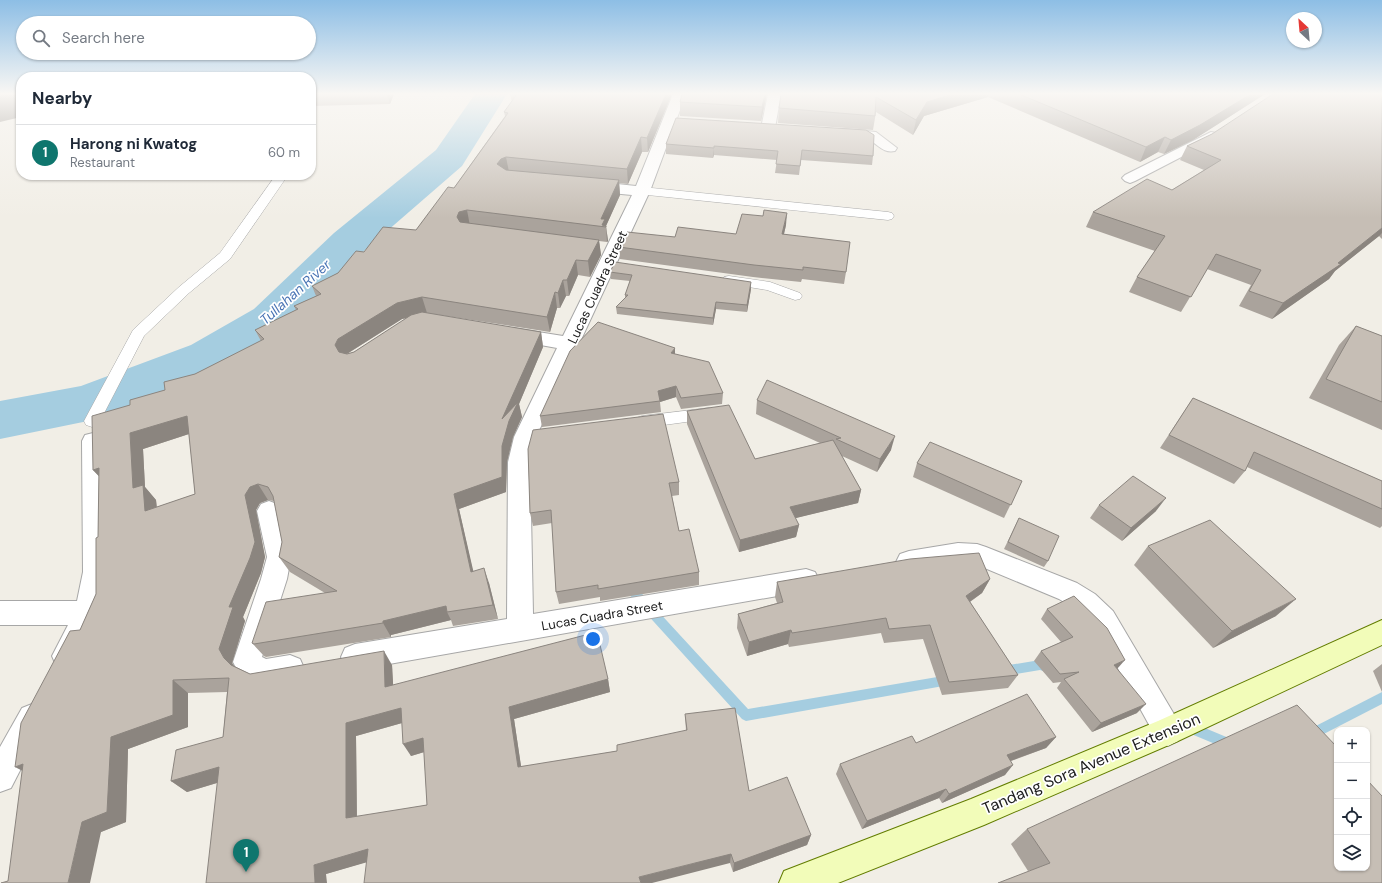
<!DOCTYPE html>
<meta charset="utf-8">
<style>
:root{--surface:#fff;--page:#f6f6f7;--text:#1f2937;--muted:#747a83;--line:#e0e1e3;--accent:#0f766e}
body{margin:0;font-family:"DM Sans",sans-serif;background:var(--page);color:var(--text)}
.controls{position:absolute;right:12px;bottom:12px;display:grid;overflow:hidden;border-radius:8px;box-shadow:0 1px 3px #0004}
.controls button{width:36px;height:36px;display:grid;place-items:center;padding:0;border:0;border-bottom:1px solid var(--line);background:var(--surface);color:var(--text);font:20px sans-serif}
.compass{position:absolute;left:1286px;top:12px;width:36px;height:36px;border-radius:50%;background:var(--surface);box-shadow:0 1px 3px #0004;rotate:334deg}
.you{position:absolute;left:593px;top:639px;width:14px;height:14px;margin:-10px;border:3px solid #fff;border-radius:50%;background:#1a73e8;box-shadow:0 0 0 6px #1a73e833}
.badge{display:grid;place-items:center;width:26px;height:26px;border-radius:50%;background:var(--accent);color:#fff;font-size:13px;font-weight:700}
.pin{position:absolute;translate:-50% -33px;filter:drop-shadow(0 1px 2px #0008)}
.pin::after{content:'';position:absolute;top:21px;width:14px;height:12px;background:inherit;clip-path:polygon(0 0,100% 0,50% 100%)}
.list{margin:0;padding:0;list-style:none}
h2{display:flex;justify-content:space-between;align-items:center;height:52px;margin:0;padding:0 16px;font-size:17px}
h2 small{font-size:13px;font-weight:400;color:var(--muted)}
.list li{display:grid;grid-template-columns:26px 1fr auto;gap:12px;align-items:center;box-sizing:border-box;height:56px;padding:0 16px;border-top:1px solid var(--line)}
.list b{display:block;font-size:15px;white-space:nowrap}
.list p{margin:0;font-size:13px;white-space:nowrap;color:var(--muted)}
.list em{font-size:13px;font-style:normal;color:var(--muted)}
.icon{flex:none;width:22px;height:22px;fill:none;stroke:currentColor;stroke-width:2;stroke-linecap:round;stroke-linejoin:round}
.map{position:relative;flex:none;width:1382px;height:883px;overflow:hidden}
.search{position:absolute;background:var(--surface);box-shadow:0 1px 3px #0004;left:16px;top:16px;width:300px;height:44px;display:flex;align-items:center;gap:10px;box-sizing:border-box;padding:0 14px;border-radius:22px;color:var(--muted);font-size:15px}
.panel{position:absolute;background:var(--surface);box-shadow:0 1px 3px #0004;left:16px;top:72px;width:300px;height:108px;border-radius:16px}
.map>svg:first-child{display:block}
</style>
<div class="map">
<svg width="1382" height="883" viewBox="0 0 1382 883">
<rect width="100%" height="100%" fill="#f1eee6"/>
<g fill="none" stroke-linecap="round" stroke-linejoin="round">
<g fill="#a5cde0" fill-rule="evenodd">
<path d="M267 317H273L288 325 287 327H281L267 321 266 319Z"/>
<path d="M629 582 633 584 748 709 949 675 953 676 955 680 953 684 949 685 746 721 742 719 625 590 624 587 625 584Z"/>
<path d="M1040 660 1053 664 1055 668 1053 672 1049 673 1040 670 1003 676 999 675 997 671 999 667 1003 666Z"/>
<path d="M1382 692V704L1314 739 1310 741 1306 739 1304 735 1306 731Z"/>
<path d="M1188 721 1236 741 1238 745 1236 749 1232 751 1184 731 1182 727 1184 723Z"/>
</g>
<path fill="#a5cde0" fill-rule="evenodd" d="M475 94H507L462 166 364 251 286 329 225 369 106 416 88 421 0 439V401L81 386 191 345 254 309 334 233 436 150Z"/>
<defs>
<g id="lane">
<path d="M276 175H288L230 259 189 293 144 336 98 425 92 427 86 425 84 421 133 330 179 287 220 253Z"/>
<path d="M642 187 888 212 892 213 894 216 892 219 888 220 638 194 636 191 638 188Z"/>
<path d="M729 276 770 282 800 293 802 296 800 299 795 300 767 290 724 283 722 280 724 277Z"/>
<path d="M709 408 715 410 717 414 715 418 642 428 636 426 634 422 636 418 642 416Z"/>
</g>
<g id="street">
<path d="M673 94H686L650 191 536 437 530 462 533 614 806 569 815 572 819 580 815 588 806 591 355 670 345 666 341 657 345 648 355 644 507 619 508 462 514 437 557 348 513 340 506 338 503 334 506 330 513 328 563 336 632 195 589 191 584 189 581 186 584 183 589 181 636 186Z"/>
<path d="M768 94H781L775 128 773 131 768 132 763 131 761 128Z"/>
<path d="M845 129 876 132 897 148 895 151C882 154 877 142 866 139 858 137 849 138 840 136L838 133 840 130Z"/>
<path d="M1211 132 1216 133 1218 136 1216 139 1135 181 1130 183 1125 181 1122 178 1125 175Z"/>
<path d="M93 433 101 435 104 441 109 572 100 613 76 665 66 669 56 665 52 656 68 625H0V601H77L83 572 82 441 85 435Z"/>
<path d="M269 501 277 504 281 511 291 557 287 579 262 657 266 659 290 655 300 659 304 668 300 677C274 687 247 692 233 662L261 579 267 557 257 511 261 504Z"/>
<path d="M958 543 977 544 986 547 1077 583 1095 594 1113 611 1178 721 1183 731 1178 741 1168 746 1158 741 1095 627 1077 610 1059 599 975 564 958 563 909 573 900 570 896 562 900 554 909 551Z"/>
<path d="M32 704 42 708 47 718 11 788 0 792V747L22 708Z"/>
</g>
<path id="secondary" d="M1382 620V645L1178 741 984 825 838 883H779L784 871 971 799 1158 721Z"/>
</defs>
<use href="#lane" stroke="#a7a7a7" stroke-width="1"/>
<use href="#street" stroke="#a7a7a7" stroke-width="2"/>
<use href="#secondary" stroke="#637d01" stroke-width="2"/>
<use href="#lane" fill="#fff" fill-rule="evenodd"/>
<use href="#street" fill="#fff" fill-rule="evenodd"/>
<use href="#secondary" fill="#f2fcb9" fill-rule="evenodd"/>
</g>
<g fill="#aaa39c" fill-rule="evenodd">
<path d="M311 94H394L390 104 311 106Z"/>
<path d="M510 94H672L648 152H642L628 184 619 183 620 195 606 226 608 241 607 242 599 241 601 255 590 277 578 275 569 296H566L560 308H557L550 332 426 313 541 332 543 347 519 404 522 417 513 437 507 462 506 492 459 509 473 572 489 583 498 619 453 626 451 620 391 635V637L266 657 264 656 252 643 325 593 290 572 279 557 282 542 274 501 268 500 260 503 256 510 265 557 261 573 243 617 245 621 232 663 234 666 250 674 392 665 393 685 608 679 610 692 514 719 521 767 617 751 686 731 685 714 749 791 811 835 807 845 733 872 730 863 366 862 326 874 217 783 187 792 171 781 223 737 227 692 188 693V727L128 749 126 822 101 832 8 881 80 630 96 594 98 537 99 476 93 470 130 405 165 390 195 374 261 341 255 330 296 310 294 306 316 296 312 286 338 273 364 252 416 230 454 188 505 116 504 112 512 102ZM407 318 354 352 347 354 402 319ZM189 434 195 494 157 507 156 500 145 487 143 449ZM402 723 411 756 424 752 427 805 357 817 356 736Z"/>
<path d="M767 94 761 121 680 116V102Z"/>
<path d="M781 94H1265L1193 140 1164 154 1158 152 1140 162 988 97 924 116 913 135 876 112 873 130 778 123 779 108Z"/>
<path d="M1382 94V239L1379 236 1335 271 1329 279 1272 319 1239 306 1251 285 1207 269 1181 312 1129 292 1137 277 1155 251 1086 227 1093 212 1172 190 1204 170 1180 160 1187 146 1212 134Z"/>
<path d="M874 135 873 156 872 165 801 160 799 175 775 173 777 160 714 155 713 158 666 154V144Z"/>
<path d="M786 225 784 234 846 272 844 284 802 279 801 282 753 277 620 259 619 247 675 237 736 234Z"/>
<path d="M610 272 751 289 747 312 716 309 713 325 617 314 616 307 625 298V295L630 281 611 279Z"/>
<path d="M1356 326 1382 336V430L1309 398 1339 345Z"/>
<path d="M675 354 723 393 722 404 681 409 676 397 660 402 661 412 542 427 540 416Z"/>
<path d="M1193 398 1382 481V526L1380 528 1247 467 1245 471 1234 484 1160 448Z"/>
<path d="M757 400 891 450 877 472 842 456 861 490 858 503 795 518 799 525 796 537 739 552 687 424V411L755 459 820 443 756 414Z"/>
<path d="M528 449 679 482V495L672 496 679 531 699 572V585L600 601V597L559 604 556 592 552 523 533 526 530 513Z"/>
<path d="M917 463 1022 481 1004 518 913 477Z"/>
<path d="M1099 505 1156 511 1122 541 1090 518Z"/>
<path d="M1019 518 1048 561 1044 567 1004 549Z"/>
<path d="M1148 546 1276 616 1213 648 1134 565Z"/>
<path d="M990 579 982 593 970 602 1018 675 1008 688 942 695 923 639 884 643 881 633 789 647 788 644 747 656 737 628 738 614 777 603 775 597 777 582Z"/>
<path d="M1047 609 1117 669 1137 713 1092 732 1057 688 1061 682 1053 683 1034 661 1041 651 1061 642 1041 619Z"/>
<path d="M1382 664V692L1373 671Z"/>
<path d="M1056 737 1046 748 1011 761 1005 775 942 803 939 798 862 829 836 774 840 764 916 743Z"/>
<path d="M1382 796 1028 871 1011 844 1027 829Z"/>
</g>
<g fill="#8b857f">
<path d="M9 94H21V117L0 122V96Z"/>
<path d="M387 94H394L390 104Z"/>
<path d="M666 94H672L648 152 647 138Z"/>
<path d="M765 94H767L761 121 762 107Z"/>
<path d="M953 94H988V97L924 116 913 135 916 120 927 102Z"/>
<path d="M1251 94H1265L1193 140 1164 154 1171 140Z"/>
<path d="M641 137 642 152 628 184 627 169Z"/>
<path d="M1165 137 1158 152 1140 162 1146 147Z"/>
<path d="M714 146V155L713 158 714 148Z"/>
<path d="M506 157 509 172 497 164 501 159Z"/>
<path d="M619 180 620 195 606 226 608 241 607 242 606 227H602L601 219Z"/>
<path d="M467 210 470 226 463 227 457 217 459 212Z"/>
<path d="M787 213 786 225 781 246 782 234Z"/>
<path d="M1382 228V233L1379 236 1335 271 1329 279 1272 319 1283 303 1338 263Z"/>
<path d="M599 240 601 255 590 277 588 261Z"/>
<path d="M576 260 578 275 569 296 567 280Z"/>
<path d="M563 280 566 296 560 308 558 293Z"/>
<path d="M751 282V289L747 312V305Z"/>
<path d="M555 292 557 308 550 332 547 317Z"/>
<path d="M422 297 427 313 402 319 345 355 342 360 335 345 338 339 397 303Z"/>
<path d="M716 302V309L713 325V318Z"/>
<path d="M541 332 543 347 519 404 522 417 513 437 507 462 506 492 459 509 477 587 471 572 454 494 502 419Z"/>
<path d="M675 348V359L671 353Z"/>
<path d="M676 386V397L660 402 658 391Z"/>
<path d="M187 416 198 431 143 449 145 487 156 500 158 526 145 511 133 488 130 433Z"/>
<path d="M895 436 891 450 877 472 880 459Z"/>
<path d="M99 468 107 485 93 470Z"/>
<path d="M258 484 268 500 260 503 256 510 265 557 261 573 243 617 245 621 232 663 237 671 224 658 219 649 229 607 245 495 250 487Z"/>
<path d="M861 490 858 503 788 520 790 507Z"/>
<path d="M1166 498 1156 511 1122 541 1131 528Z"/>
<path d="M799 525 796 537 739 552 740 540Z"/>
<path d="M484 568 489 583 498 619 493 605Z"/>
<path d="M990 579 982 593 958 610 966 596Z"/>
<path d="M1296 599 1276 616 1213 648 1232 631Z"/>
<path d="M446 606 447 612 451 620 391 635V637L383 623V621Z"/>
<path d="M791 630 788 644 747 656 749 642Z"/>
<path d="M384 651 392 665 394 700 385 687Z"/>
<path d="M1125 660 1117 669 1114 665Z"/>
<path d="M608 679 610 692 514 719 523 779 518 767 509 707Z"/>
<path d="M173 680 188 693V727L128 749 126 822 101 832 90 883H68L82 822 111 737Z"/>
<path d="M1146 704 1137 713 1092 732 1101 723Z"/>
<path d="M401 708 409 721 356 736 357 829 346 818V723Z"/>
<path d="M1056 737 1046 748 999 765 1007 755Z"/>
<path d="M423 738 431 750 411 756 403 744Z"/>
<path d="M23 764 36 778 15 767Z"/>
<path d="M1013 765 1005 775 942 803 949 794Z"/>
<path d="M219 767 233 778 187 792 171 781Z"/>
<path d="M946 789 939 798 862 829 867 821Z"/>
<path d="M811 835 807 845 733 872 734 863Z"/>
<path d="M368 849 378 859 326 874 327 883H315L314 865Z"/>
<path d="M731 854 730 863 652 883H641L639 877Z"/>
</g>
<g fill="#c6beb5" stroke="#8b857f" fill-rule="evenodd">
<path d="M0 94H9L0 96Z"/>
<path d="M517 94H666L647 138 641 137 627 169 506 157 501 159 497 164 506 170 619 180 601 219H605L602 225 606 226V227L467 210 459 212 457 217 460 222 599 240 588 261 576 260 567 280H563L558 293 555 292 547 317 422 297 397 303 338 339 335 345 339 352 347 354 354 352 411 315 422 312 541 332 502 419 518 402 509 421 502 446V477L454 494 471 572 484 568 493 605 447 612 446 606 383 621V623L254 644 252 643 266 602 337 591 279 557 282 542 273 496 268 487 258 484 250 487 245 495 255 542 250 558 229 607H233L219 649 224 658 231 665 250 674 384 651 385 687 597 632 608 679 509 707 518 767 617 751V745L687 730 685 714 735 708 749 791 787 777 811 835 734 863 731 854 639 877 641 883H364L368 849 314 865 315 883H206L219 767 171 781 176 750 223 737 229 678 173 680V715L111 737 107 812 82 822 68 883H1L8 881 23 764 15 767 21 723 70 631 80 630 96 594V538L98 537 99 468 93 470 92 416 130 405V400L165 390 164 382 195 374 264 339 255 330 298 309 294 306 321 294 312 286 338 273 356 251 364 252 383 227 416 230 448 187 454 188 508 113 504 112ZM187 416 195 494 145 511 143 485 133 488 130 433ZM401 708 403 744 423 738 427 805 346 818V723Z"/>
<path d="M682 94H765L762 107 680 102Z"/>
<path d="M781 94H953L927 102 916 120 876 97 875 116 779 108Z"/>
<path d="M1019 94H1251L1200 125 1171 140 1165 137 1146 147Z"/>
<path d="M1273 94H1382V228L1338 263 1341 264 1283 303 1249 291 1261 270 1216 254 1191 297 1137 277 1165 236 1093 212 1147 179 1172 190 1221 160 1187 146 1212 134Z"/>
<path d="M676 118 866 130 874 135 873 156 802 150 800 166 776 164 778 151 714 146V148L666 144Z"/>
<path d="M764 210 787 213 782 234 850 242 846 272 803 267V270L754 265 619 247 627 232 675 237 678 227 736 234 742 214 763 216Z"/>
<path d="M615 262 751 282 747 305 716 302 713 318 616 307 628 295H625L632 275 610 272Z"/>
<path d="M598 322 675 348 671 353 709 362 723 393 681 398 676 386 658 391 660 401 540 416 570 351Z"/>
<path d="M1356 326 1382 336V402L1326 379Z"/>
<path d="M767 380 895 436 880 459 836 439 841 438 757 400Z"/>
<path d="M1193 398 1382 481V509L1254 452 1245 471 1169 435Z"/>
<path d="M729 405 755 459 833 440 861 490 790 507 799 525 740 540 687 411Z"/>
<path d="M663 414 679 482 669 483 679 531 689 529 699 572 598 589V585L556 592 551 510 530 513 528 449 533 430Z"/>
<path d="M930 442 1022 481 1011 505 917 463Z"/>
<path d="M1133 476 1166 498 1131 528 1099 505Z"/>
<path d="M1019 518 1059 536 1048 561 1008 542Z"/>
<path d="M1210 520 1296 599 1232 631 1148 546Z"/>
<path d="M979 553 990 579 966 596 1018 675 949 682 930 625 889 629 886 618 792 633 791 630 749 642 738 614 783 602 777 582 910 559Z"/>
<path d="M1074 596 1107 628 1125 660 1114 665 1146 704 1101 723 1064 679 1079 672 1060 674 1041 651 1073 637 1047 609Z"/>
<path d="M1027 694 1056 737 1007 755 1013 765 949 794 946 789 867 821 840 764 912 736 916 743Z"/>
<path d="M1297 705 1337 747V868H1367V780L1382 796V883H998L1050 863 1027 829Z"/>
</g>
<linearGradient id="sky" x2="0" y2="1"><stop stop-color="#8dbee5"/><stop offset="0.43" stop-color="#f9f7f4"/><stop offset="1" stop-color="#f9f7f4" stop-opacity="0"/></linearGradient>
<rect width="1382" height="218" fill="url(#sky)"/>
<g text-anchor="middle" stroke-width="3.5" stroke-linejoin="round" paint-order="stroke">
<g font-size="13" fill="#202020" stroke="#fff">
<text transform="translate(597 287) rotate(-65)" y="5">Lucas Cuadra Street</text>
<text transform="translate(602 615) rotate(-10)" y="5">Lucas Cuadra Street</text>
</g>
<g font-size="14" font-style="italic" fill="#4873b4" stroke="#fff">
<text transform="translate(295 292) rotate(-42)" y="5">Tullahan River</text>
</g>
<g font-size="16" fill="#202020" stroke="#fff">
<text transform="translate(1091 763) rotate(-23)" y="6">Tandang Sora Avenue Extension</text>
</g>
</g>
</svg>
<div class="controls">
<button>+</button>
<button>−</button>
<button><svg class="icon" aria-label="locate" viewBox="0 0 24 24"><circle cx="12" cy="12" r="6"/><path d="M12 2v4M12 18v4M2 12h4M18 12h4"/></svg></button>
<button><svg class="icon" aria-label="layers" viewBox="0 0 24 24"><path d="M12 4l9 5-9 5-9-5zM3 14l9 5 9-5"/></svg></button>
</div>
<svg class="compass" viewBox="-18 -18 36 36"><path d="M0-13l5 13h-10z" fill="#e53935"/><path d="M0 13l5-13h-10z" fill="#747a83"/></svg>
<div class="you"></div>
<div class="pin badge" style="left:246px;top:872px">1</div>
<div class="search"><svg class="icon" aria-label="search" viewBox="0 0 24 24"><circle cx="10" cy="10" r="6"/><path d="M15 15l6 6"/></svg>Search here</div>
<section class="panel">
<h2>Nearby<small></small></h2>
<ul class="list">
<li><span class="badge">1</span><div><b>Harong ni Kwatog</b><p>Restaurant</p></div><em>60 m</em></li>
</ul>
</section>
</div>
